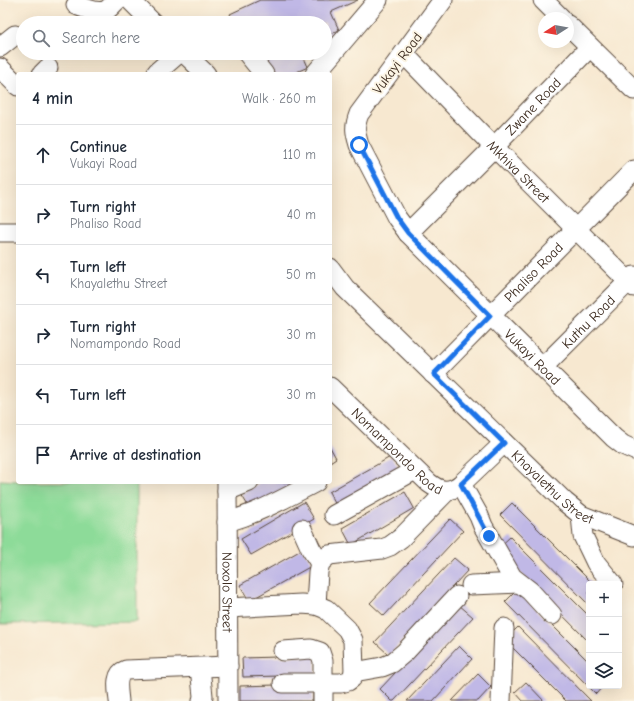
<!DOCTYPE html>
<meta charset="utf-8">
<style>
:root{--surface:#fff;--page:#f6f6f7;--text:#1f2937;--muted:#747a83;--line:#e0e1e3}
body{margin:0;font-family:"Comic Neue",sans-serif;background:var(--page);color:var(--text)}
.controls{position:absolute;right:12px;bottom:12px;display:grid;overflow:hidden;border-radius:4px;box-shadow:0 4px 16px #0002}
.controls button{width:36px;height:36px;display:grid;place-items:center;padding:0;border:0;border-bottom:1px solid var(--line);background:var(--surface);color:var(--text);font:20px sans-serif}
.compass{position:absolute;left:538px;top:12px;width:36px;height:36px;border-radius:50%;background:var(--surface);box-shadow:0 4px 16px #0002;rotate:259deg}
.stop{position:absolute;width:12px;height:12px;margin:-9px;border:3px solid #1a73e8;border-radius:50%;background:#fff}
.stop.end{background:#1a73e8;border-color:#fff;box-shadow:0 1px 4px #0008}
.list{margin:0;padding:0;list-style:none}
h2{display:flex;justify-content:space-between;align-items:center;height:52px;margin:0;padding:0 16px;font-size:17px}
h2 small{font-size:13px;font-weight:400;color:var(--muted)}
.list li{display:grid;grid-template-columns:26px 1fr auto;gap:12px;align-items:center;box-sizing:border-box;height:60px;padding:0 16px;border-top:1px solid var(--line)}
.list b{display:block;font-size:15px;white-space:nowrap}
.list p{margin:0;font-size:13px;white-space:nowrap;color:var(--muted)}
.list em{font-size:13px;font-style:normal;color:var(--muted)}
.icon{flex:none;width:22px;height:22px;fill:none;stroke:currentColor;stroke-width:2;stroke-linecap:round;stroke-linejoin:round}
.map{position:relative;flex:none;width:634px;height:701px;overflow:hidden}
.search{position:absolute;background:var(--surface);box-shadow:0 4px 16px #0002;left:16px;top:16px;width:316px;height:44px;display:flex;align-items:center;gap:10px;box-sizing:border-box;padding:0 14px;border-radius:22px;color:var(--muted);font-size:15px}
.panel{position:absolute;background:var(--surface);box-shadow:0 4px 16px #0002;left:16px;top:72px;width:316px;height:412px;border-radius:4px}
.map>svg:first-child{display:block}
</style>
<div class="map">
<svg width="634" height="701" viewBox="0 0 634 701">
<rect width="100%" height="100%" fill="#fcf5e5"/>
<filter id="ink" filterUnits="userSpaceOnUse"><feTurbulence type="fractalNoise" baseFrequency=".025" numOctaves="2"/><feDisplacementMap in="SourceGraphic" scale="8" xChannelSelector="R" yChannelSelector="G"/><feConvolveMatrix kernelMatrix="1 2 1 2 8 2 1 2 1" color-interpolation-filters="sRGB"/></filter>
<filter id="wash" filterUnits="userSpaceOnUse"><feTurbulence type="fractalNoise" baseFrequency=".012" numOctaves="4" result="noise"/><feDisplacementMap in="SourceGraphic" scale="16" xChannelSelector="R" yChannelSelector="G"/><feGaussianBlur stdDeviation="0.9" result="paint"/><feColorMatrix in="noise" values="0 0 0 0 0 0 0 0 0 0 0 0 0 0 0 0 0 1.4 0 .05"/><feComposite in="paint" operator="in"/></filter>
<g filter="url(#wash)">
<rect width="100%" height="100%" fill="#f7e8d0"/>
<path fill="#8ddb99" stroke="#64825c" d="M0 480 18 481V482H137V622L0 624Z"/>
<g id="blocks">
<g fill="#c0b8e6">
<path d="M260 0H358L331 12 339 30 325 37V23H234L230 14Z"/>
<path d="M261 53H302L308 67 292 74H271Z"/>
<path d="M330 447 336 458 330 462Z"/>
<path d="M392 456 402 472 338 509 329 492Z"/>
<path d="M261 482H296L250 509 241 494Z"/>
<path d="M405 492 414 508 351 545 342 528Z"/>
<path d="M304 502 314 519 251 555 241 539Z"/>
<path d="M512 503 593 584H589V605L500 515Z"/>
<path d="M450 519 463 531 384 616 370 603Z"/>
<path d="M510 537 589 616 588 641 497 549Z"/>
<path d="M303 549 313 565 249 601 240 585Z"/>
<path d="M454 558 468 570 389 655 375 642Z"/>
<path d="M517 590 589 662V686H603L596 694 505 602Z"/>
<path d="M459 605 473 617 394 701H392L380 689Z"/>
<path d="M518 627 591 701H566L505 640Z"/>
<path d="M459 646 472 659 433 701H407Z"/>
<path d="M315 656 316 675 243 677 242 658Z"/>
<path d="M478 674 491 687 478 701H452Z"/>
<path d="M526 682 544 701H523L515 692Z"/>
<path d="M313 684V701H240V686Z"/>
</g>
</g>
</g>
<g filter="url(#ink)">
<use href="#blocks" fill-opacity="0" stroke="#574639" stroke-width="1"/>
<g fill="none" stroke-linecap="round" stroke-linejoin="round">
<defs>
<g id="minor">
<path d="M130 0 153 23"/>
<path id="s1" d="M443 0 359 114C354 127 355 132 359 145L397 218 408 233 614 438 623 445 634 450"/>
<path d="M543 0 561 18"/>
<path d="M76 5C84 8 100 15 108 9 111 7 114 3 117 0"/>
<path d="M568 25 634 90"/>
<path d="M0 47 15 35"/>
<path d="M184 53 206 74"/>
<path d="M247 53 264 74"/>
<path id="s2" d="M404 54 494 147 634 287"/>
<path d="M0 68 18 86"/>
<path d="M157 72 179 53"/>
<path d="M42 74 48 68"/>
<path d="M315 74 378 0"/>
<path d="M0 232H18"/>
<path id="s3" d="M408 233 494 147 590 47"/>
<path id="s4" d="M330 268 345 288 565 502 581 515 634 536"/>
<path id="s5" d="M543 367 634 276"/>
<path id="s6" d="M433 374 634 170"/>
<path id="s7" d="M330 387 429 483C441 492 449 493 461 484L504 443"/>
<path id="s8" d="M227 482 228 701"/>
<path d="M461 484 479 516 483 526 512 577 530 591 552 615"/>
<path d="M227 491 249 482"/>
<path d="M334 515 415 470"/>
<path d="M581 515 583 536 596 563 613 584"/>
<path d="M227 522C259 513 287 497 316 482"/>
<path d="M302 529 311 549 320 563"/>
<path d="M471 585 519 583"/>
<path d="M316 605 318 572 320 563 329 555 382 549 390 546 401 538 447 491"/>
<path d="M228 608 301 604 316 605 326 609 347 629 353 640 354 672 352 678 348 681 341 683H283"/>
<path d="M283 651 311 649 320 652 323 661V701"/>
<path d="M200 668 203 696 202 701"/>
<path d="M354 672 382 667 392 663 405 652 457 596"/>
<path d="M119 701C118 690 114 674 126 670L228 666"/>
<path d="M501 701 504 628"/>
</g>
</defs>
<use href="#minor" stroke="#574639" stroke-width="21"/>
<use href="#minor" stroke="#fff" stroke-width="19"/>
</g>
</g>
<g fill="none" stroke-linecap="round" stroke-linejoin="round" filter="url(#ink)">
<path stroke="#1a73e8" stroke-width="5" d="M359 145 397 218 408 233 490 316 434 374 504 443 461 484 489 536"/>
</g>
<g text-anchor="middle" stroke-width="4" stroke-linejoin="round" paint-order="stroke">
<g font-size="14" fill="#3b2a1e" stroke="#fcf5e5">
<text transform="translate(397 63) rotate(-53)" y="5">Vukayi Road</text>
<text dy="5" stroke="none"><textPath href="#s3" startOffset="178">Zwane Road</textPath></text>
<text dy="5" stroke="none"><textPath href="#s2" startOffset="164">Mkhiva Street</textPath></text>
<text dy="5" stroke="none"><textPath href="#s6" startOffset="143">Phaliso Road</textPath></text>
<text dy="5" stroke="none"><textPath href="#s5" startOffset="64">Kuthu Road</textPath></text>
<text dy="5" stroke="none"><textPath href="#s1" startOffset="450">Vukayi Road</textPath></text>
<text dy="5" stroke="none"><textPath href="#s7" startOffset="93">Nomampondo Road</textPath></text>
<text dy="5" stroke="none"><textPath href="#s4" startOffset="313">Khayalethu Street</textPath></text>
<text dy="5" stroke="none"><textPath href="#s8" startOffset="110">Noxolo Street</textPath></text>
</g>
</g>
</svg>
<div class="controls">
<button>+</button>
<button>−</button>
<button><svg class="icon" aria-label="layers" viewBox="0 0 24 24"><path d="M12 4l9 5-9 5-9-5zM3 14l9 5 9-5"/></svg></button>
</div>
<svg class="compass" viewBox="-18 -18 36 36"><path d="M0-13l5 13h-10z" fill="#e53935"/><path d="M0 13l5-13h-10z" fill="#747a83"/></svg>
<div class="stop" style="left:359px;top:145px"></div>
<div class="stop end" style="left:489px;top:536px"></div>
<div class="search"><svg class="icon" aria-label="search" viewBox="0 0 24 24"><circle cx="10" cy="10" r="6"/><path d="M15 15l6 6"/></svg>Search here</div>
<section class="panel">
<h2>4 min<small>Walk · 260 m</small></h2>
<ul class="list">
<li><svg class="icon" aria-label="ahead" viewBox="0 0 24 24"><path d="M12 20V5M6 11l6-6 6 6"/></svg><div><b>Continue</b><p>Vukayi Road</p></div><em>110 m</em></li>
<li><svg class="icon" aria-label="right" viewBox="0 0 24 24"><path d="M7 20v-9h11M14 6l5 5-5 5"/></svg><div><b>Turn right</b><p>Phaliso Road</p></div><em>40 m</em></li>
<li><svg class="icon" aria-label="left" viewBox="0 0 24 24"><path d="M17 20v-9H6M10 6l-5 5 5 5"/></svg><div><b>Turn left</b><p>Khayalethu Street</p></div><em>50 m</em></li>
<li><svg class="icon" aria-label="right" viewBox="0 0 24 24"><path d="M7 20v-9h11M14 6l5 5-5 5"/></svg><div><b>Turn right</b><p>Nomampondo Road</p></div><em>30 m</em></li>
<li><svg class="icon" aria-label="left" viewBox="0 0 24 24"><path d="M17 20v-9H6M10 6l-5 5 5 5"/></svg><div><b>Turn left</b></div><em>30 m</em></li>
<li><svg class="icon" aria-label="arrive" viewBox="0 0 24 24"><path d="M6 21V4h12l-3 4 3 4H6"/></svg><div><b>Arrive at destination</b></div></li>
</ul>
</section>
</div>
